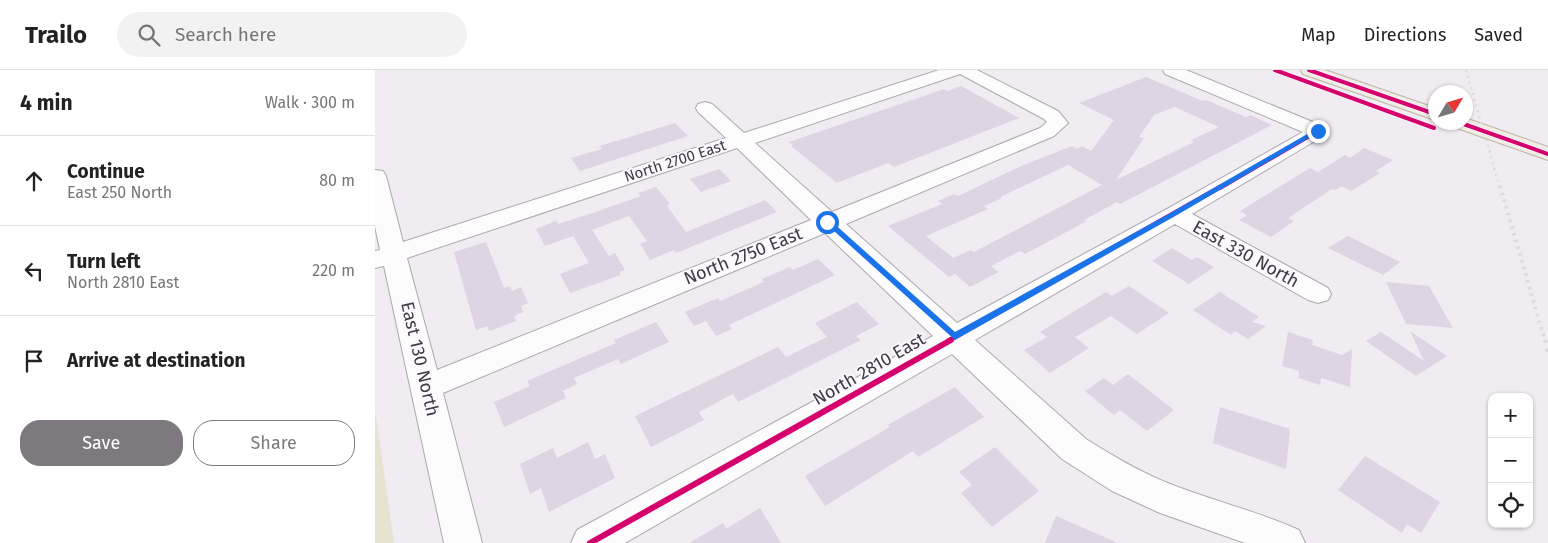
<!DOCTYPE html>
<meta charset="utf-8">
<style>
:root{--surface:#fff;--page:#f2f2f2;--text:#222;--muted:#767676;--line:#e0e0e0;--accent:#7d797f}
body{margin:0;font-family:"Fira Sans",sans-serif;background:var(--page);color:var(--text)}
.controls{position:absolute;right:15px;bottom:15px;display:grid;overflow:hidden;border-radius:10px;box-shadow:0 1px 4px #0004}
.controls button{width:45px;height:45px;display:grid;place-items:center;padding:0;border:0;border-bottom:1px solid var(--line);background:var(--surface);color:var(--text);font:25px sans-serif}
.compass{position:absolute;left:1053px;top:15px;width:45px;height:45px;border-radius:50%;background:var(--surface);box-shadow:0 1px 4px #0004;rotate:52deg}
.stop{position:absolute;width:15px;height:15px;margin:-11px;border:4px solid #1a73e8;border-radius:50%;background:#fff}
.stop.end{background:#1a73e8;border-color:#fff;box-shadow:0 1px 5px #0008}
.list{margin:0;padding:0;list-style:none}
h2{display:flex;justify-content:space-between;align-items:center;height:65px;margin:0;padding:0 20px;font-size:21px}
h2 small{font-size:16px;font-weight:400;color:var(--muted)}
.list li{display:grid;grid-template-columns:32px 1fr auto;gap:15px;align-items:center;box-sizing:border-box;height:90px;padding:0 20px;border-top:1px solid var(--line)}
.list b{display:block;font-size:19px;white-space:nowrap}
.list p{margin:0;font-size:16px;white-space:nowrap;color:var(--muted)}
.list em{font-size:16px;font-style:normal;color:var(--muted)}
.actions{display:flex;gap:10px;padding:15px 20px}
.actions a{flex:1;padding:11px 0;border:1px solid var(--accent);border-radius:20px;text-align:center;font-size:18px;color:var(--accent)}
.actions .main{background:var(--accent);color:#fff}
.icon{flex:none;width:28px;height:28px;fill:none;stroke:currentColor;stroke-width:2;stroke-linecap:round;stroke-linejoin:round}
.map{position:relative;flex:none;width:1173px;height:473px;overflow:hidden}
header{display:flex;align-items:center;gap:30px;box-sizing:border-box;height:70px;padding:0 25px;background:var(--surface);border-bottom:1px solid var(--line)}
header strong{font-size:24px}
nav{display:flex;gap:28px;margin-inline-start:auto;font-size:18px}
.search{width:350px;height:45px;background:var(--page);display:flex;align-items:center;gap:12px;box-sizing:border-box;padding:0 18px;border-radius:28px;color:var(--muted);font-size:19px}
main{display:flex}
aside{flex:1;background:var(--surface)}
.map>svg:first-child{display:block}
</style>
<header>
<strong>Trailo</strong>
<div class="search"><svg class="icon" aria-label="search" viewBox="0 0 24 24"><circle cx="10" cy="10" r="6"/><path d="M15 15l6 6"/></svg>Search here</div>
<nav><a>Map</a><a>Directions</a><a>Saved</a></nav>
</header>
<main>
<aside>
<h2>4 min<small>Walk · 300 m</small></h2>
<ul class="list">
<li><svg class="icon" aria-label="ahead" viewBox="0 0 24 24"><path d="M12 20V5M6 11l6-6 6 6"/></svg><div><b>Continue</b><p>East 250 North</p></div><em>80 m</em></li>
<li><svg class="icon" aria-label="left" viewBox="0 0 24 24"><path d="M17 20v-9H6M10 6l-5 5 5 5"/></svg><div><b>Turn left</b><p>North 2810 East</p></div><em>220 m</em></li>
<li><svg class="icon" aria-label="arrive" viewBox="0 0 24 24"><path d="M6 21V4h12l-3 4 3 4H6"/></svg><div><b>Arrive at destination</b></div></li>
</ul>
<div class="actions"><a class="main">Save</a><a>Share</a></div>
</aside>
<div class="map">
<svg width="1173" height="473" viewBox="0 0 1173 473">
<rect width="100%" height="100%" fill="#f1ebf2"/>
<path fill="#e5e4d0" d="M0 340 19 473H0Z"/>
<g fill="#dfd4e2" fill-rule="evenodd">
<path d="M771 7 828 31 831 30 871 47 875 45 897 55 745 134 742 132 709 150 712 151 650 184 645 181 616 196 624 202 595 217 580 204 574 207 513 156 567 134 563 131 579 124 583 126 646 96 697 76 702 79 707 76 716 81 739 50 704 33ZM800 37 844 57 816 70 819 72 741 110 769 68 764 67 779 45ZM693 95 727 115 599 182 596 180 578 188 551 166 613 139 609 136 627 128 625 127Z"/>
<path d="M586 16 644 48 519 97 513 93 462 113 416 76 418 75 414 72 569 19 572 21Z"/>
<path d="M300 53 313 66 205 101 196 88 227 79 225 76Z"/>
<path d="M989 78 1018 90 1001 101 1005 103 976 121 966 116 960 120 957 119 913 148 919 151 896 167 864 150 872 145 865 141 935 98 943 102 970 85 975 88Z"/>
<path d="M344 99 356 111 326 122 315 109Z"/>
<path d="M281 117 295 134 292 136 311 162 390 130 402 142 301 183 299 180 275 190 265 174 272 171 254 146 217 160 234 186 240 183 250 200 244 202 246 205 195 223 185 204 214 193 198 166 170 176 161 159 181 151 183 154 218 143 266 126 263 123Z"/>
<path d="M973 166 1025 192 1008 205 953 178Z"/>
<path d="M111 172 129 218 135 216 137 221 146 217 153 233 146 236 148 242 139 246 141 251 114 261 112 256 101 260 79 182Z"/>
<path d="M797 178 817 190 822 187 839 197 814 214 777 191Z"/>
<path d="M443 189 460 205 354 255 357 259 341 266 331 251 319 256 310 242 343 228 345 231 389 212 387 209 415 197 418 200Z"/>
<path d="M1011 212 1054 216 1078 258 1031 254Z"/>
<path d="M754 216 794 243 762 264 736 246 700 267 714 278 675 303 649 280 672 267 665 262 731 222 737 226Z"/>
<path d="M845 222 884 247 877 252 891 256 873 269 860 261 856 265 818 240Z"/>
<path d="M482 232 504 254 481 266 486 270 363 332 358 324 324 342 329 350 276 377 260 346 403 277 411 287 452 267 440 253Z"/>
<path d="M281 252 294 272 246 294 243 289 199 308 202 314 188 321 191 328 129 357 119 332 155 316 152 311 241 273 239 270Z"/>
<path d="M1035 261 1072 286 1041 306 991 271 1006 262 1049 291Z"/>
<path d="M913 262 938 270 937 275 967 285 977 279 975 317 946 308 945 315 924 308V301L907 296Z"/>
<path d="M753 304 799 340 772 361 745 340 739 345 710 321 729 308 738 315Z"/>
<path d="M580 317 609 347 543 387 538 381 450 436 430 406 515 357 513 355Z"/>
<path d="M845 337 915 359 911 399 838 373Z"/>
<path d="M213 372 220 389 230 384 240 408 174 442 166 418 155 424 145 394 178 378 182 388Z"/>
<path d="M620 377 664 421 617 457 586 423 597 415 584 402Z"/>
<path d="M990 386 1065 432 1046 463 1032 454 1027 463 963 420Z"/>
<path d="M385 438 406 473H314L348 453 351 459Z"/>
<path d="M681 446 743 473H670Z"/>
</g>
<g fill="none" stroke-linecap="round" stroke-linejoin="round">
<defs>
<path id="minor" d="M564 0H602L683 41 693 53 679 66 471 154 582 253 792 139 928 62 790 4 788 0H811L950 57 953 61 950 65 817 144 953 218 956 224 953 230 943 233 933 230 800 154 600 270 711 369C738 386 765 402 795 414 838 431 882 441 924 460L930 473H870L785 443 737 421 687 389 577 284 250 473H196L202 460 558 266 450 163 68 323 107 473H69L9 196 0 198V181L5 180 0 156V100L8 101 11 106 28 172 351 68 323 42 321 38 323 34 330 32 337 34 369 63ZM585 4 669 49 672 52 665 58 457 142 380 73ZM362 78 436 150 62 300 32 188Z"/>
<g id="major">
<path d="M926 0H950L1060 38V50L928 4Z"/>
<path d="M1090 48 1173 77V90L1076 56 1074 52H1090Z"/>
</g>
</defs>
<use href="#minor" stroke="#aca8ad" stroke-width="2"/>
<use href="#major" stroke="#bcb4a6" stroke-width="2"/>
<use href="#minor" fill="#fdfcfd" fill-rule="evenodd"/>
<use href="#major" fill="#efece3" fill-rule="evenodd"/>
<path stroke="#dddbde" stroke-width="2.5" stroke-dasharray="2 4" stroke-linecap="butt" d="M1091 0 1125 118"/>
<path stroke="#dddbde" stroke-width="4" stroke-dasharray="2.5 4.5" stroke-linecap="butt" d="M1125 116 1170 271"/>
<path stroke="#dddbde" stroke-width="4.5" stroke-dasharray="3 6" stroke-linecap="butt" d="M1170 270 1173 282"/>
<defs>
<g id="cycleway-far2">
<path d="M900 0 1059 58"/>
<path d="M934 0 1060 44"/>
<path d="M1083 52 1173 84"/>
<path d="M845 118 943 61"/>
</g>
<path id="cycleway-far1" d="M573 271 847 116"/>
<path id="cycleway" d="M215 473 576 270"/>
</defs>
<use href="#cycleway-far2" stroke="#fdf7ff" stroke-width="6"/>
<use href="#cycleway-far1" stroke="#fdf7ff" stroke-width="8"/>
<use href="#cycleway" stroke="#fdf7ff" stroke-width="9"/>
<use href="#cycleway-far2" stroke="#d6006c" stroke-width="4"/>
<use href="#cycleway-far1" stroke="#d6006c" stroke-width="4.5"/>
<use href="#cycleway" stroke="#d6006c" stroke-width="6"/>
</g>
<path fill="#1a73e8" d="M941 59 946 61 802 145 580 270 449 152 455 150 580 262 797 142Z"/>
<g text-anchor="middle" stroke-width="4" stroke-linejoin="round" paint-order="stroke">
<g font-size="15" fill="#3f3c41" stroke="#fdf7ff">
<text transform="translate(300 91) rotate(-18)" y="5">North 2700 East</text>
</g>
<g font-size="18" fill="#3f3c41" stroke="#fdf7ff">
<text transform="translate(871 184) rotate(29)" y="6">East 330 North</text>
<text transform="translate(368 186) rotate(-22)" y="6">North 2750 East</text>
<text transform="translate(45 289) rotate(77)" y="6">East 130 North</text>
<text transform="translate(494 299) rotate(-30)" y="6">North 2810 East</text>
</g>
</g>
</svg>
<div class="controls">
<button>+</button>
<button>−</button>
<button><svg class="icon" aria-label="locate" viewBox="0 0 24 24"><circle cx="12" cy="12" r="6"/><path d="M12 2v4M12 18v4M2 12h4M18 12h4"/></svg></button>
</div>
<svg class="compass" viewBox="-18 -18 36 36"><path d="M0-13l5 13h-10z" fill="#e53935"/><path d="M0 13l5-13h-10z" fill="#767676"/></svg>
<div class="stop" style="left:452px;top:152px"></div>
<div class="stop end" style="left:943px;top:61px"></div>
</div>
</main>
